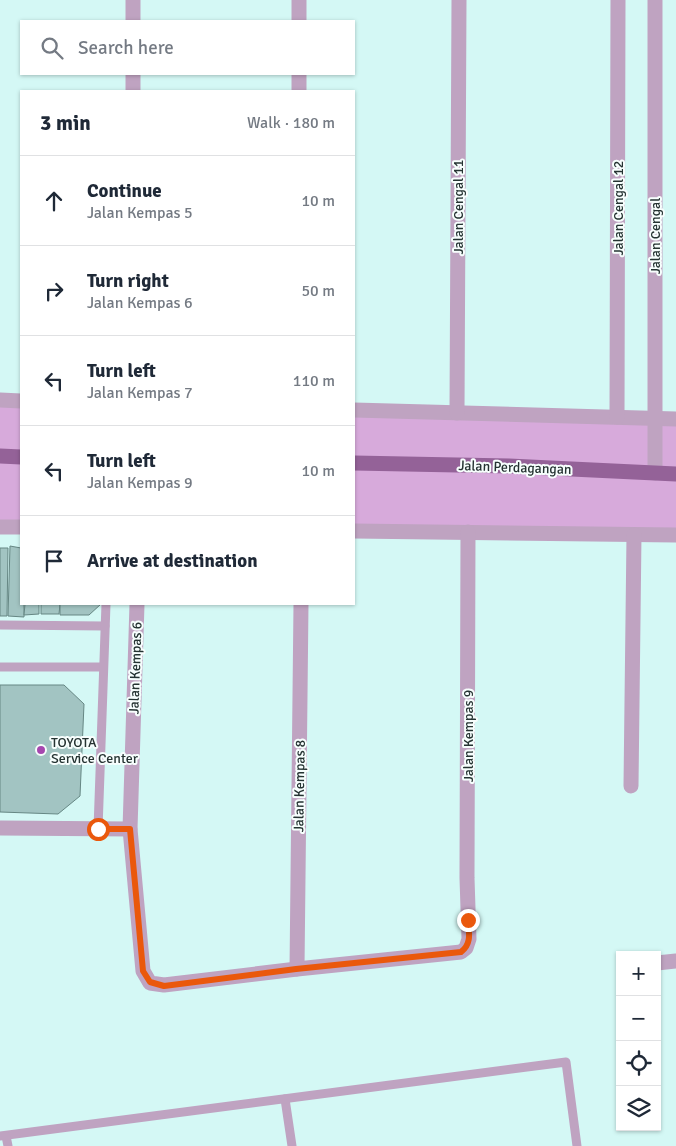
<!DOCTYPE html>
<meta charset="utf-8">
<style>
:root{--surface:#fff;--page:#f6f6f7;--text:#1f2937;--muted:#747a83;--line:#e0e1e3}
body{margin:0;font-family:Signika,sans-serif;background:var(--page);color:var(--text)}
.controls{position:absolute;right:15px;bottom:15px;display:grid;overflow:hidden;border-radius:0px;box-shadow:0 1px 4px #0004}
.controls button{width:45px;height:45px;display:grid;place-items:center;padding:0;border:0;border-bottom:1px solid var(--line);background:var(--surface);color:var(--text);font:25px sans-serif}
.stop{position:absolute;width:15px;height:15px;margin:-11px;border:4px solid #ea580c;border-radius:50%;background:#fff}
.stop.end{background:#ea580c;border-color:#fff;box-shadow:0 1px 5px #0008}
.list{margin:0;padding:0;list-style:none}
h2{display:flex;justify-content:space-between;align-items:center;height:65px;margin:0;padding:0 20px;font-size:21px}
h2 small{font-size:16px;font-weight:400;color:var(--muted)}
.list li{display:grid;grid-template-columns:32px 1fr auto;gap:15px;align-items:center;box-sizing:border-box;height:90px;padding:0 20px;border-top:1px solid var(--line)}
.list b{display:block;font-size:19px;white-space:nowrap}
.list p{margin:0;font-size:16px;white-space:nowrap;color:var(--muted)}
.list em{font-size:16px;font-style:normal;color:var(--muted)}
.icon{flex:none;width:28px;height:28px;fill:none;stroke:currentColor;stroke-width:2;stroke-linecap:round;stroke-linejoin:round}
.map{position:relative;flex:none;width:676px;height:1146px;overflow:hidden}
.search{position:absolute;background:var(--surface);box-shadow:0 1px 4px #0004;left:20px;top:20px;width:335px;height:55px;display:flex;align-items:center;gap:12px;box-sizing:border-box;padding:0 18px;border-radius:0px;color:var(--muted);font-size:19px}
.panel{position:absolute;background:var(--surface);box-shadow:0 1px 4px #0004;left:20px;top:90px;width:335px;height:515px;border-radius:0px}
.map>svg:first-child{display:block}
</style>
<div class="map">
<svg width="676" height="1146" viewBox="0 0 676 1146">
<rect width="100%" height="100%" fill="#d4f8f5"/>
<g fill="#d7aadb">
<path d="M0 400 21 401V457L0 456Z"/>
<path d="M354 410 676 419V535L354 531Z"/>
<rect x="0" y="463" width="21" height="64"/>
</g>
<g fill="#a2c4c2" stroke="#668784">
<path d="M10 546 21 548V604H24V617L8 616Z"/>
<path d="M0 548H8L7 616H0Z"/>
<path d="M25 604H39V614L24 615Z"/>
<path d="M41 604H60L59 614H41Z"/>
<path d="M60 604H101L89 615H60Z"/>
<path d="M0 685H64L84 704 80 796 58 814 0 812Z"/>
</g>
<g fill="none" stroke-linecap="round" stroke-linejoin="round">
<g stroke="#bfa3c1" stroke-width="9">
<path d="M0 625 105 626"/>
<path d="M0 667H103"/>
<path d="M98 829 106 604"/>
<path d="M285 1099 292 1146"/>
<path d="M0 1136 566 1062 577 1146"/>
<path d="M6 1136 8 1146"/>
</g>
<g stroke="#bfa3c1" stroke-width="15">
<path d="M133 21V0"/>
<path d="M299 21V0"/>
<path d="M133 91V74"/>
<path d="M299 91V74"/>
<path d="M0 400 21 401"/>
<path d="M354 410 676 419"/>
<path d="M457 413 459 0"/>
<path d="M617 417 618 0"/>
<path d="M655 473V0"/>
<path d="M0 527H21"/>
<path d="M354 531 676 535"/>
<path d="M137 604 130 829 143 971 150 983 164 985 297 969 461 952 466 948 469 939 467 878 468 532"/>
<path d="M631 786 634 535"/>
<path d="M0 828 130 829"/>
<path d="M657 963 676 961"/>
<path d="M297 969 301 604"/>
</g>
<g stroke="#946298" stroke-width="15">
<path d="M0 456 21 457"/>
<path d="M354 463 509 466 676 474"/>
</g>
</g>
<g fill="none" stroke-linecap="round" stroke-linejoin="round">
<path stroke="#ea580c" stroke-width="6" d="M98 829H130L143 971 150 982 164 986 296 969 461 952C472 944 469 932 468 920"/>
</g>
<circle fill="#a647af" stroke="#f7fefd" stroke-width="2" cx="41" cy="750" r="5"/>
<g text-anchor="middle" stroke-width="4" stroke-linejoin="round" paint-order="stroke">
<g font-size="14" fill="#253332" stroke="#f7fefd">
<text transform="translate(458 207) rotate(-90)" y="5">Jalan Cengal 11</text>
<text transform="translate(618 208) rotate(-90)" y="5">Jalan Cengal 12</text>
<text transform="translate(655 236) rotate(-90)" y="5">Jalan Cengal</text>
<text transform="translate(515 467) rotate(2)" y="5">Jalan Perdagangan</text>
<text transform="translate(135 668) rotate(-88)" y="5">Jalan Kempas 6</text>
<text transform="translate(468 736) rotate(-90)" y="5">Jalan Kempas 9</text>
<text transform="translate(299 786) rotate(-89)" y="5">Jalan Kempas 8</text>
</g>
<g font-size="14" fill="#253332" stroke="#f7fefd" text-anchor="start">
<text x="51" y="747">TOYOTA<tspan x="51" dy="16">Service Center</tspan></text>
</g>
</g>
</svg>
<div class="controls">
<button>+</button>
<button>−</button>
<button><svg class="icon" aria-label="locate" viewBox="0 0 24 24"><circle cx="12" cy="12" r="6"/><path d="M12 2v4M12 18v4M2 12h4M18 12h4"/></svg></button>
<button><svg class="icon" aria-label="layers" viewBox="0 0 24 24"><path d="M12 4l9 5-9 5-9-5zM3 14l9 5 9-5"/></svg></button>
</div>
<div class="stop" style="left:98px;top:829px"></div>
<div class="stop end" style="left:468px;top:920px"></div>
<div class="search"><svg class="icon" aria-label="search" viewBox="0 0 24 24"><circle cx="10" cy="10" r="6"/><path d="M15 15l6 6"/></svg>Search here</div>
<section class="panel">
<h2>3 min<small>Walk · 180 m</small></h2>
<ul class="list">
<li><svg class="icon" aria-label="ahead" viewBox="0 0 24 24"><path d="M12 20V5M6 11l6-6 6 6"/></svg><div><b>Continue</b><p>Jalan Kempas 5</p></div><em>10 m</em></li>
<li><svg class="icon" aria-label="right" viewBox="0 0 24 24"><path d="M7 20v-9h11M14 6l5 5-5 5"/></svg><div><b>Turn right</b><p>Jalan Kempas 6</p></div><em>50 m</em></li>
<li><svg class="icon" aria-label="left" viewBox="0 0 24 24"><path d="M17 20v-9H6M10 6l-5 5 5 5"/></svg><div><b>Turn left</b><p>Jalan Kempas 7</p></div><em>110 m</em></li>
<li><svg class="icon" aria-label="left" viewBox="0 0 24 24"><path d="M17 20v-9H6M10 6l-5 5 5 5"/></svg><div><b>Turn left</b><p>Jalan Kempas 9</p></div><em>10 m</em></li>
<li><svg class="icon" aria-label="arrive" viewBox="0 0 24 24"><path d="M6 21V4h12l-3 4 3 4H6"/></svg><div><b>Arrive at destination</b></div></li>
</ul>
</section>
</div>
